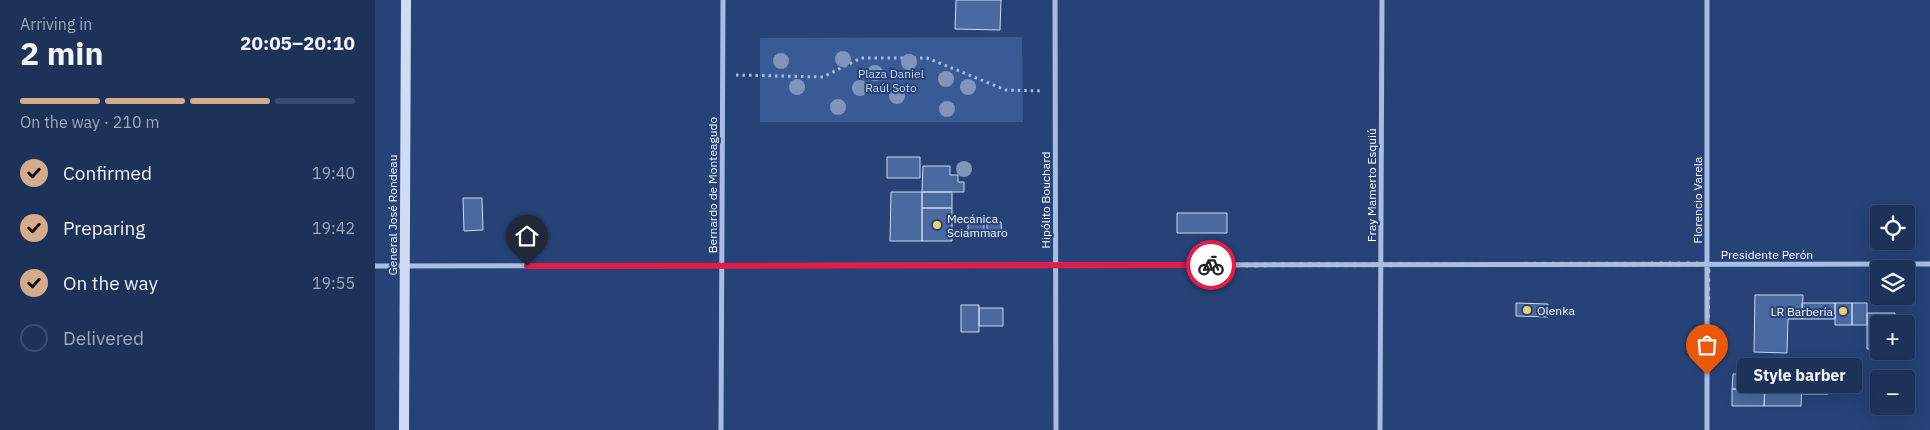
<!DOCTYPE html>
<html lang="en">
<head>
<meta charset="utf-8">
<style>
  body { margin:0; font-family:"IBM Plex Sans",sans-serif; background:#253a5f; color:#f1f3f6; height:100vh; display:flex; flex-direction:column; font-size:19px; white-space:nowrap }
  * { box-sizing:border-box; margin:0 }
  p { font-size:16px; color:#a0aaba }
  .icon { flex:none; width:28px; height:28px; fill:none; stroke:currentColor; stroke-width:2; stroke-linecap:round; stroke-linejoin:round }
  .map { position:relative; flex:1; overflow:hidden }
  .side { display:flex; flex-direction:column; background:#1c3259; width:375px }
  .side>* { flex:none }
  .fabs { position:absolute; left:1495px; top:205px; display:grid; gap:10px }
  .fabs a { display:grid; place-items:center; width:45px; height:45px; border-radius:5px; background:#1c3259; box-shadow:0 5px 20px #0002,0 0 0 1px #3a4d6f; font-size:25px }
  .pin { position:absolute; display:grid; place-items:center; width:42px; height:42px; color:#fff; margin:-51px -21px; border-radius:50% 50% 50% 0; rotate:-45deg; box-shadow:0 0 5px #0007 }
  .pin .icon { rotate:45deg }
  .courier { position:absolute; display:grid; place-items:center; width:50px; height:50px; margin:-25px; border:4px solid #e11d48; border-radius:50%; background:#fff; color:#222; box-shadow:0 1px 6px #0007 }
  .bubble { position:absolute; height:35px; border-radius:5px; background:#1c3259; box-shadow:0 5px 20px #0002,0 0 0 1px #3a4d6f; font-size:16px; font-weight:700; line-height:35px; text-align:center }
  .overview em { font-style:normal; font-weight:700 }
  .overview div { display:flex; flex-direction:column-reverse }
  .overview { display:flex; align-items:center; justify-content:space-between; height:85px; padding:0 20px }
  h1 { font-size:32px; font-weight:700; line-height:38px }
  .bar { display:grid; grid-template-columns:repeat(4,1fr); gap:8px 5px; align-content:center; height:60px; padding:0 20px }
  .bar i { height:6px; border-radius:4px; background:#3a4d6f }
  .bar .active { background:#d6ab8b }
  .bar p { grid-column:span 4 }
  ol { padding:0 20px; list-style:none }
  li { display:flex; align-items:center; gap:15px; height:55px }
  li p { margin-inline-start:auto }
  li .icon { padding:5px; border-radius:50%; background:#d6ab8b; color:#111; stroke-width:4 }
  li:last-child { color:#a0aaba }
  li i { width:28px; height:28px; border:2px solid #3a4d6f; border-radius:50% }
  main { display:flex; flex:1; min-height:0 }
  .map>svg:first-child { display:block }
  .green { fill:#3a5a95 }
  .building { fill:#4a699f; stroke:#cad9f2 }
  .lines { fill:none; stroke-linecap:round; stroke-linejoin:round }
  .path { stroke:#a8bde3; stroke-width:3; stroke-dasharray:2.5 4; stroke-linecap:butt }
  .street { stroke:#a8bde3; stroke-width:5 }
  .secondary { stroke:#d0dcf3; stroke-width:10 }
  .tree { fill:#8095bb }
  .done { stroke:#b3bdcf; stroke-width:5; stroke-dasharray:0 9 }
  .route { stroke:#e11d48; stroke-width:6 }
  .poi-dot { fill:#ebd26d; stroke:#264277; stroke-width:2 }
  .labels { text-anchor:middle; dominant-baseline:central; stroke-width:4; stroke-linejoin:round; paint-order:stroke }
  .park-label { font-size:12px; fill:#cad9f2; stroke:#264277 }
  .street-label { font-size:12px; fill:#fff; stroke:#264277 }
  .poi-label { font-size:12px; fill:#fff; stroke:#264277; text-anchor:start }
</style>
</head>
<body>
<main>
<section class="side">
<div class="overview"><div><h1>2 min</h1><p>Arriving in</p></div><em>20:05–20:10</em></div>
<div class="bar"><i class="active"></i><i class="active"></i><i class="active"></i><i></i><p>On the way · 210 m</p></div>
<ol>
<li><svg class="icon" aria-label="check" viewBox="0 0 24 24"><path d="M5 12l5 5 9-10"/></svg>Confirmed<p>19:40</p></li>
<li><svg class="icon" aria-label="check" viewBox="0 0 24 24"><path d="M5 12l5 5 9-10"/></svg>Preparing<p>19:42</p></li>
<li><svg class="icon" aria-label="check" viewBox="0 0 24 24"><path d="M5 12l5 5 9-10"/></svg>On the way<p>19:55</p></li>
<li><i></i>Delivered</li>
</ol>
</section>
<div class="map">
<svg width="1555" height="430" viewBox="0 0 1555 430">
  <rect width="100%" height="100%" fill="#264277"/>
  <path class="green" d="M647,37L648,122H385V38Z"/>
  <path class="building" d="M581,0H626L625,30L580,29Z
    M512,157H545V178H512Z
    M548,166H575V175H583V182H589V192H547Z
    M516,192H547V241H515Z
    M547,192H577V208H547Z
    M88,198H107L108,230L89,231Z
    M547,208H577V241H547Z
    M802,213H852V233H802Z
    M593,218H609V235H593Z
    M612,222H626L627,236L612,237Z
    M1380,295H1428L1427,319H1413L1412,353L1379,352Z
    M1141,303L1173,304V317L1141,316Z
    M1427,303H1460V319H1427Z
    M1460,303H1477V325H1460Z
    M1477,303H1492V325H1477Z
    M586,305H604V332H586Z
    M604,308H628V326H604Z
    M1492,313H1520V324H1504V349H1492Z
    M1429,360L1454,361L1453,394H1428Z
    M1358,374H1377V389H1357Z
    M1390,385H1427L1426,406H1389Z
    M1357,389H1390L1389,406H1357Z"/>
  <g class="lines">
    <path class="path" d="M361,75L448,77L486,58H552L631,90L667,91"/>
    <path class="street" d="M680,0L681,430
      M1332,0V430
      M0,266L1555,264
      M346,430L348,0
      M1005,430L1007,0"/>
    <path class="secondary" d="M29,430L31,0"/>
  </g>
  <g class="tree">
    <circle cx="468" cy="59" r="8"/>
    <circle cx="406" cy="61" r="8"/>
    <circle cx="534" cy="62" r="8"/>
    <circle cx="500" cy="73" r="8"/>
    <circle cx="571" cy="79" r="8"/>
    <circle cx="422" cy="87" r="8"/>
    <circle cx="593" cy="87" r="8"/>
    <circle cx="485" cy="88" r="8"/>
    <circle cx="522" cy="96" r="8"/>
    <circle cx="463" cy="107" r="8"/>
    <circle cx="572" cy="109" r="8"/>
    <circle cx="589" cy="169" r="8"/>
  </g>
  <g class="lines">
    <path class="done" d="M836,265L1333,264L1332,375"/>
    <path class="route" d="M152,266L836,265"/>
  </g>
  <g class="poi-dot">
    <circle cx="562" cy="225" r="5"/>
    <circle cx="1152" cy="310" r="5"/>
    <circle cx="1468" cy="311" r="5"/>
  </g>
  <g class="labels">
    <g class="park-label">
      <text x="516" y="73">Plaza Daniel<tspan x="516" dy="14">Raúl Soto</tspan></text>
    </g>
    <g class="street-label">
      <text transform="translate(337 185) rotate(-90)">Bernardo de Monteagudo</text>
      <text transform="translate(996 185) rotate(-90)">Fray Mamerto Esquiú</text>
      <text transform="translate(670 200) rotate(-90)">Hipólito Bouchard</text>
      <text transform="translate(1322 200) rotate(-90)">Florencio Varela</text>
      <text transform="translate(17 215) rotate(-90)">General José Rondeau</text>
      <text x="1392" y="254">Presidente Perón</text>
    </g>
    <g class="poi-label">
      <text x="572" y="218">Mecánica<tspan x="572" dy="14">Sciammaro</tspan></text>
      <text x="1162" y="310">Olenka</text>
      <text x="1458" y="311" text-anchor="end">LR Barbería</text>
    </g>
  </g>
</svg>
<div class="fabs">
<a><svg class="icon" aria-label="locate" viewBox="0 0 24 24"><circle cx="12" cy="12" r="6"/><path d="M12 2v4M12 18v4M2 12h4M18 12h4"/></svg></a>
<a><svg class="icon" aria-label="layers" viewBox="0 0 24 24"><path d="M12 4l9 5-9 5-9-5zM3 14l9 5 9-5"/></svg></a>
<a>+</a>
<a>−</a>
</div>
<div class="pin" style="left:1332px;top:375px;background:#ea580c"><svg class="icon" aria-label="bag" viewBox="0 0 24 24"><path d="M5 8h14l-1 12H6zM9 8a3 3 0 0 1 6 0"/></svg></div>
<div class="pin" style="left:152px;top:266px;background:#1f2937"><svg class="icon" aria-label="home" viewBox="0 0 24 24"><path d="M3 11l9-7 9 7M6 9v11h12V9"/></svg></div>
<div class="courier" style="left:836px;top:265px"><svg class="icon" aria-label="bike" viewBox="0 0 24 24"><circle cx="6" cy="16" r="4"/><circle cx="18" cy="16" r="4"/><path d="M6 16l4-8h5l3 8M10 8l3 8H6M13 5h3"/></svg></div>
<div class="bubble" style="left:1362px;top:358px;width:125px">Style barber</div>
</div>
</main>
</body>
</html>
